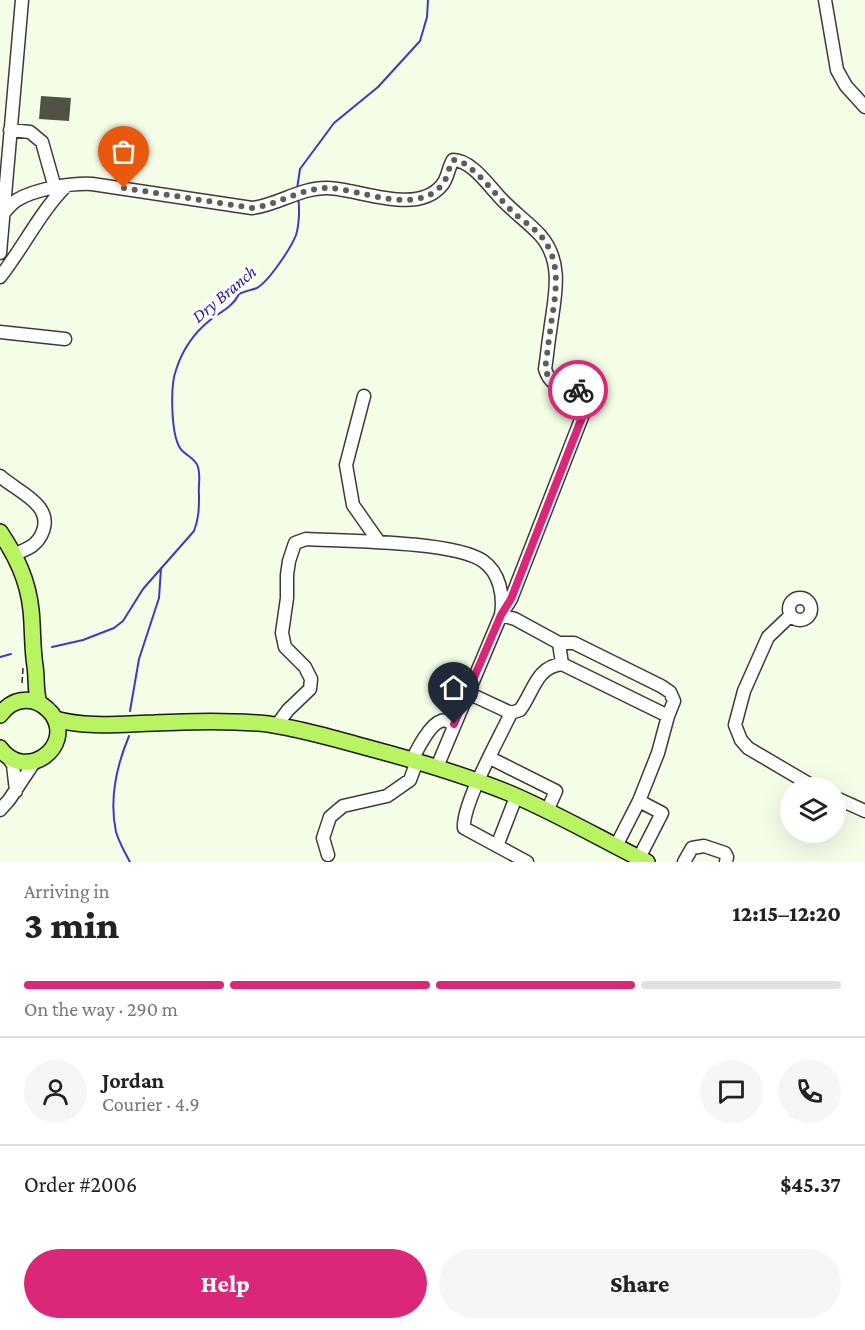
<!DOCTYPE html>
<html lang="en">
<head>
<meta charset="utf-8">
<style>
  body { margin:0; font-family:"Crimson Pro",serif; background:#f6f6f6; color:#222; height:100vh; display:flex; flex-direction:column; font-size:22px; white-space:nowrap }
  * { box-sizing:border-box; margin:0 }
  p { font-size:20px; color:#767676 }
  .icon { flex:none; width:33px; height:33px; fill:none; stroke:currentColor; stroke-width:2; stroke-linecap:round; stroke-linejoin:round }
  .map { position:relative; height:862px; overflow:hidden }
  .panel { display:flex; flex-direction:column; background:#fff; flex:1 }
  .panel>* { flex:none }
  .buttons { position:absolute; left:780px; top:777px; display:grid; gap:12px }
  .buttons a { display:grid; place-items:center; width:66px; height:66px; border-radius:50%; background:#fff; box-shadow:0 6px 24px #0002; font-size:30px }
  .pin { position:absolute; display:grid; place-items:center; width:51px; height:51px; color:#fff; margin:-62px -26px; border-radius:50% 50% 50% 0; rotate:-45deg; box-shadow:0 0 6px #0007 }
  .pin .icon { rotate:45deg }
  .courier { position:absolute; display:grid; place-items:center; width:60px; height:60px; margin:-30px; border:4px solid #db2777; border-radius:50%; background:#fff; color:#222; box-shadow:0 2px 8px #0007 }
  .summary em { font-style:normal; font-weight:800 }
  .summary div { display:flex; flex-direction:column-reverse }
  .summary { display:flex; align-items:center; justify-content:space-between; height:102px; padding:0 24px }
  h1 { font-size:39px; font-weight:800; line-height:45px }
  .bar { display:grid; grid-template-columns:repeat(4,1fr); gap:9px 6px; align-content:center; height:72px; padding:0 24px }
  .bar i { height:8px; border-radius:4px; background:#e0e0e0 }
  .bar .selected { background:#db2777 }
  .bar p { grid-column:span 4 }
  .line { display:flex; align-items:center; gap:15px; padding:0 24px; border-top:2px solid #e0e0e0 }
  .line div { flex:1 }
  .round { display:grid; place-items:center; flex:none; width:63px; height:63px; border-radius:32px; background:#f6f6f6 }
  .primary-button { display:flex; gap:12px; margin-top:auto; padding:12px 24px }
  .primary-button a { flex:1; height:69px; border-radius:36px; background:#db2777; color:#fff; font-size:24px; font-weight:800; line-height:69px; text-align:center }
  .primary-button a+a { background:#f6f6f6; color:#222 }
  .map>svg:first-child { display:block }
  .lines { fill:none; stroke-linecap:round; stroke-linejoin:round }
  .stream { stroke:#3f38c7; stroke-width:2 }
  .building { fill:#515146 }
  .minor-casing { stroke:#3c3c3c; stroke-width:15 }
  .major-casing { stroke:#1a1a1a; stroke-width:18 }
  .path { stroke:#2b2b2b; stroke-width:1.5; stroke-dasharray:6 3; stroke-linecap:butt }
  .minor { stroke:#fff; stroke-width:12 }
  .major { stroke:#b8f362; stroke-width:15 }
  .done { stroke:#5b5f57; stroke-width:6; stroke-dasharray:0 10.8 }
  .route { stroke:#db2777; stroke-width:8 }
  .labels { text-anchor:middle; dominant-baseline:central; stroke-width:6; stroke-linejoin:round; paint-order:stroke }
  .water-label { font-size:18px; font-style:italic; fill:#241994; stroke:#fff }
</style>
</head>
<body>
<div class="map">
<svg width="865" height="862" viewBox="0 0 865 862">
  <rect width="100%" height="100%" fill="#f4fee7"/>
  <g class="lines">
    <path class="stream" d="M297,189L300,169L334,123L378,87L420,41L427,17L428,0
      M52,647L83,640L114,628L123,621L143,589L194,531C199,518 199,508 199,495C198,485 201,476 198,467C196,458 184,455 180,448C171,434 170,386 176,370C182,351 193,334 209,321C220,312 233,307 239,294C245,291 252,290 257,288C269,281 291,248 296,235C299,226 300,207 298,198
      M0,657L11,654
      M130,711L139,659L159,598L161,568
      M129,736C116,767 109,799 116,832C119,842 125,853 130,862"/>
  </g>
  <path class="building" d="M41,96L71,98L69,121L39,119Z"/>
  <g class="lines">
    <g class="minor-casing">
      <path id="minor" d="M825,0L837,70L846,86L865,107
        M10,130L30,132L42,142L55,188
        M3,214C7,209 12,203 17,200C35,189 71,183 92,184L252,208C278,205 301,187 328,188C360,189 417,216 442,185C448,178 448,168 453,160C470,160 486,182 496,193C509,209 526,220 540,235C565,263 554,299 550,332C548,344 547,357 545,369C552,392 570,384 585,396L587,404L511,599L501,615L515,619L559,643L562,664
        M0,253L22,0
        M0,277C23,248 40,212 66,186
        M0,332L65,339
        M364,396L346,465L353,505L379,542
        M0,476C16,491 53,504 43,531C38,545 28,549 15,554
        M789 609a11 11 0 1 1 22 0a11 11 0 1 1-22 0Z
        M791,615L768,637L744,691L735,725L741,740L748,748L816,788
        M468,693L511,713L520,710C534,691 536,667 562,664L668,716L674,701L670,692L661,686L574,643H559
        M511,713C500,737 462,804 464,828L527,862
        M276,726L288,710L310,689L311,679L305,667L285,647L282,633L287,598V575L289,561L295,543L306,539C344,541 454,541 483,561C500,573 504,596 501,615L437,767
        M7,756L13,765L16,791
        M490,758L556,791L547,811
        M412,760C417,750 430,724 441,721C445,719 450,723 454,724
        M836,798L865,811
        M639,801L658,753L668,716
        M0,810L9,800L35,761
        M497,846L516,797
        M616,846L639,801L662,813L639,858
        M328,855L323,838L330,817L343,806L387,796L410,780L417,761
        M684,862L692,848L704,846L725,853L727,857L726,862"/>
    </g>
    <g class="major-casing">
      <path id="major" d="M0,532C16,556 28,580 31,610C33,628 32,647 35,666C37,679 35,690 39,703
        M0,715C8,704 19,698 33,701C41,703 47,708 52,714C75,747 25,783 0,748
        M55,719C87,728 121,724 154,723C192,721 230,720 268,724C301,729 333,738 365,747C414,760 462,774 509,793C556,813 601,839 647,862"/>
    </g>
    <path class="path" d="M23,668L22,683L23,684"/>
    <use href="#minor" class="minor"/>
    <use href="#major" class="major"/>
  </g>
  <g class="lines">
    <path class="done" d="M124,188L252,208C278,205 301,188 328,188C360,189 417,216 442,185C448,178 448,168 453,160H459C480,173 492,191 509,208C518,218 531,225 540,235C565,264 554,299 550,332C548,345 547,357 545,369C551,386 562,387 578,390"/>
    <path class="route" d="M454,724L501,615L511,599L583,415L587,404L585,396L578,390"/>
  </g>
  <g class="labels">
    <g class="water-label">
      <text transform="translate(224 294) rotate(-40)">Dry Branch</text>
    </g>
  </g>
</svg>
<div class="buttons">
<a><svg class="icon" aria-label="layers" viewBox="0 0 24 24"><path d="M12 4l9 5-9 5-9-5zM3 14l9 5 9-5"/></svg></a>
</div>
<div class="pin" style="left:124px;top:188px;background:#ea580c"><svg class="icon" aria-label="bag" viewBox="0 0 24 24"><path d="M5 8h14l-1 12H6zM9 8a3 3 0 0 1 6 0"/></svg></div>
<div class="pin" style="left:454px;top:724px;background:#1f2937"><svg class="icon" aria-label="home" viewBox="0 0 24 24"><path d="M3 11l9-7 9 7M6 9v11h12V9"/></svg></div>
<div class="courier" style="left:578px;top:390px"><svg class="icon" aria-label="bike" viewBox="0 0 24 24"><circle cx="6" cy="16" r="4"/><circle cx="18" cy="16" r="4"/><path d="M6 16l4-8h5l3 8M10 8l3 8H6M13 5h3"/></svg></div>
</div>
<section class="panel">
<div class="summary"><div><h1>3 min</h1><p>Arriving in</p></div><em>12:15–12:20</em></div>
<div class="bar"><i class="selected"></i><i class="selected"></i><i class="selected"></i><i></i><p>On the way · 290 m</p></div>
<div class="line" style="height:108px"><a class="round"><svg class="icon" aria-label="person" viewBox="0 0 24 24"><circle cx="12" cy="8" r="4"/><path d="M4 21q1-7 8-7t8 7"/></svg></a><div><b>Jordan</b><p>Courier · 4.9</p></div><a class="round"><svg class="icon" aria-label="chat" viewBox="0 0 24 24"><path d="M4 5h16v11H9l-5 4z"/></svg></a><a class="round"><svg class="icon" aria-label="phone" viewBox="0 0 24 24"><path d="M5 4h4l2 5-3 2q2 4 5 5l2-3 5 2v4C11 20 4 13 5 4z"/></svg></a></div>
<div class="line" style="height:78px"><div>Order #2006</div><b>$45.37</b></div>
<div class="primary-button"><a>Help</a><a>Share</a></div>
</section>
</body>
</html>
